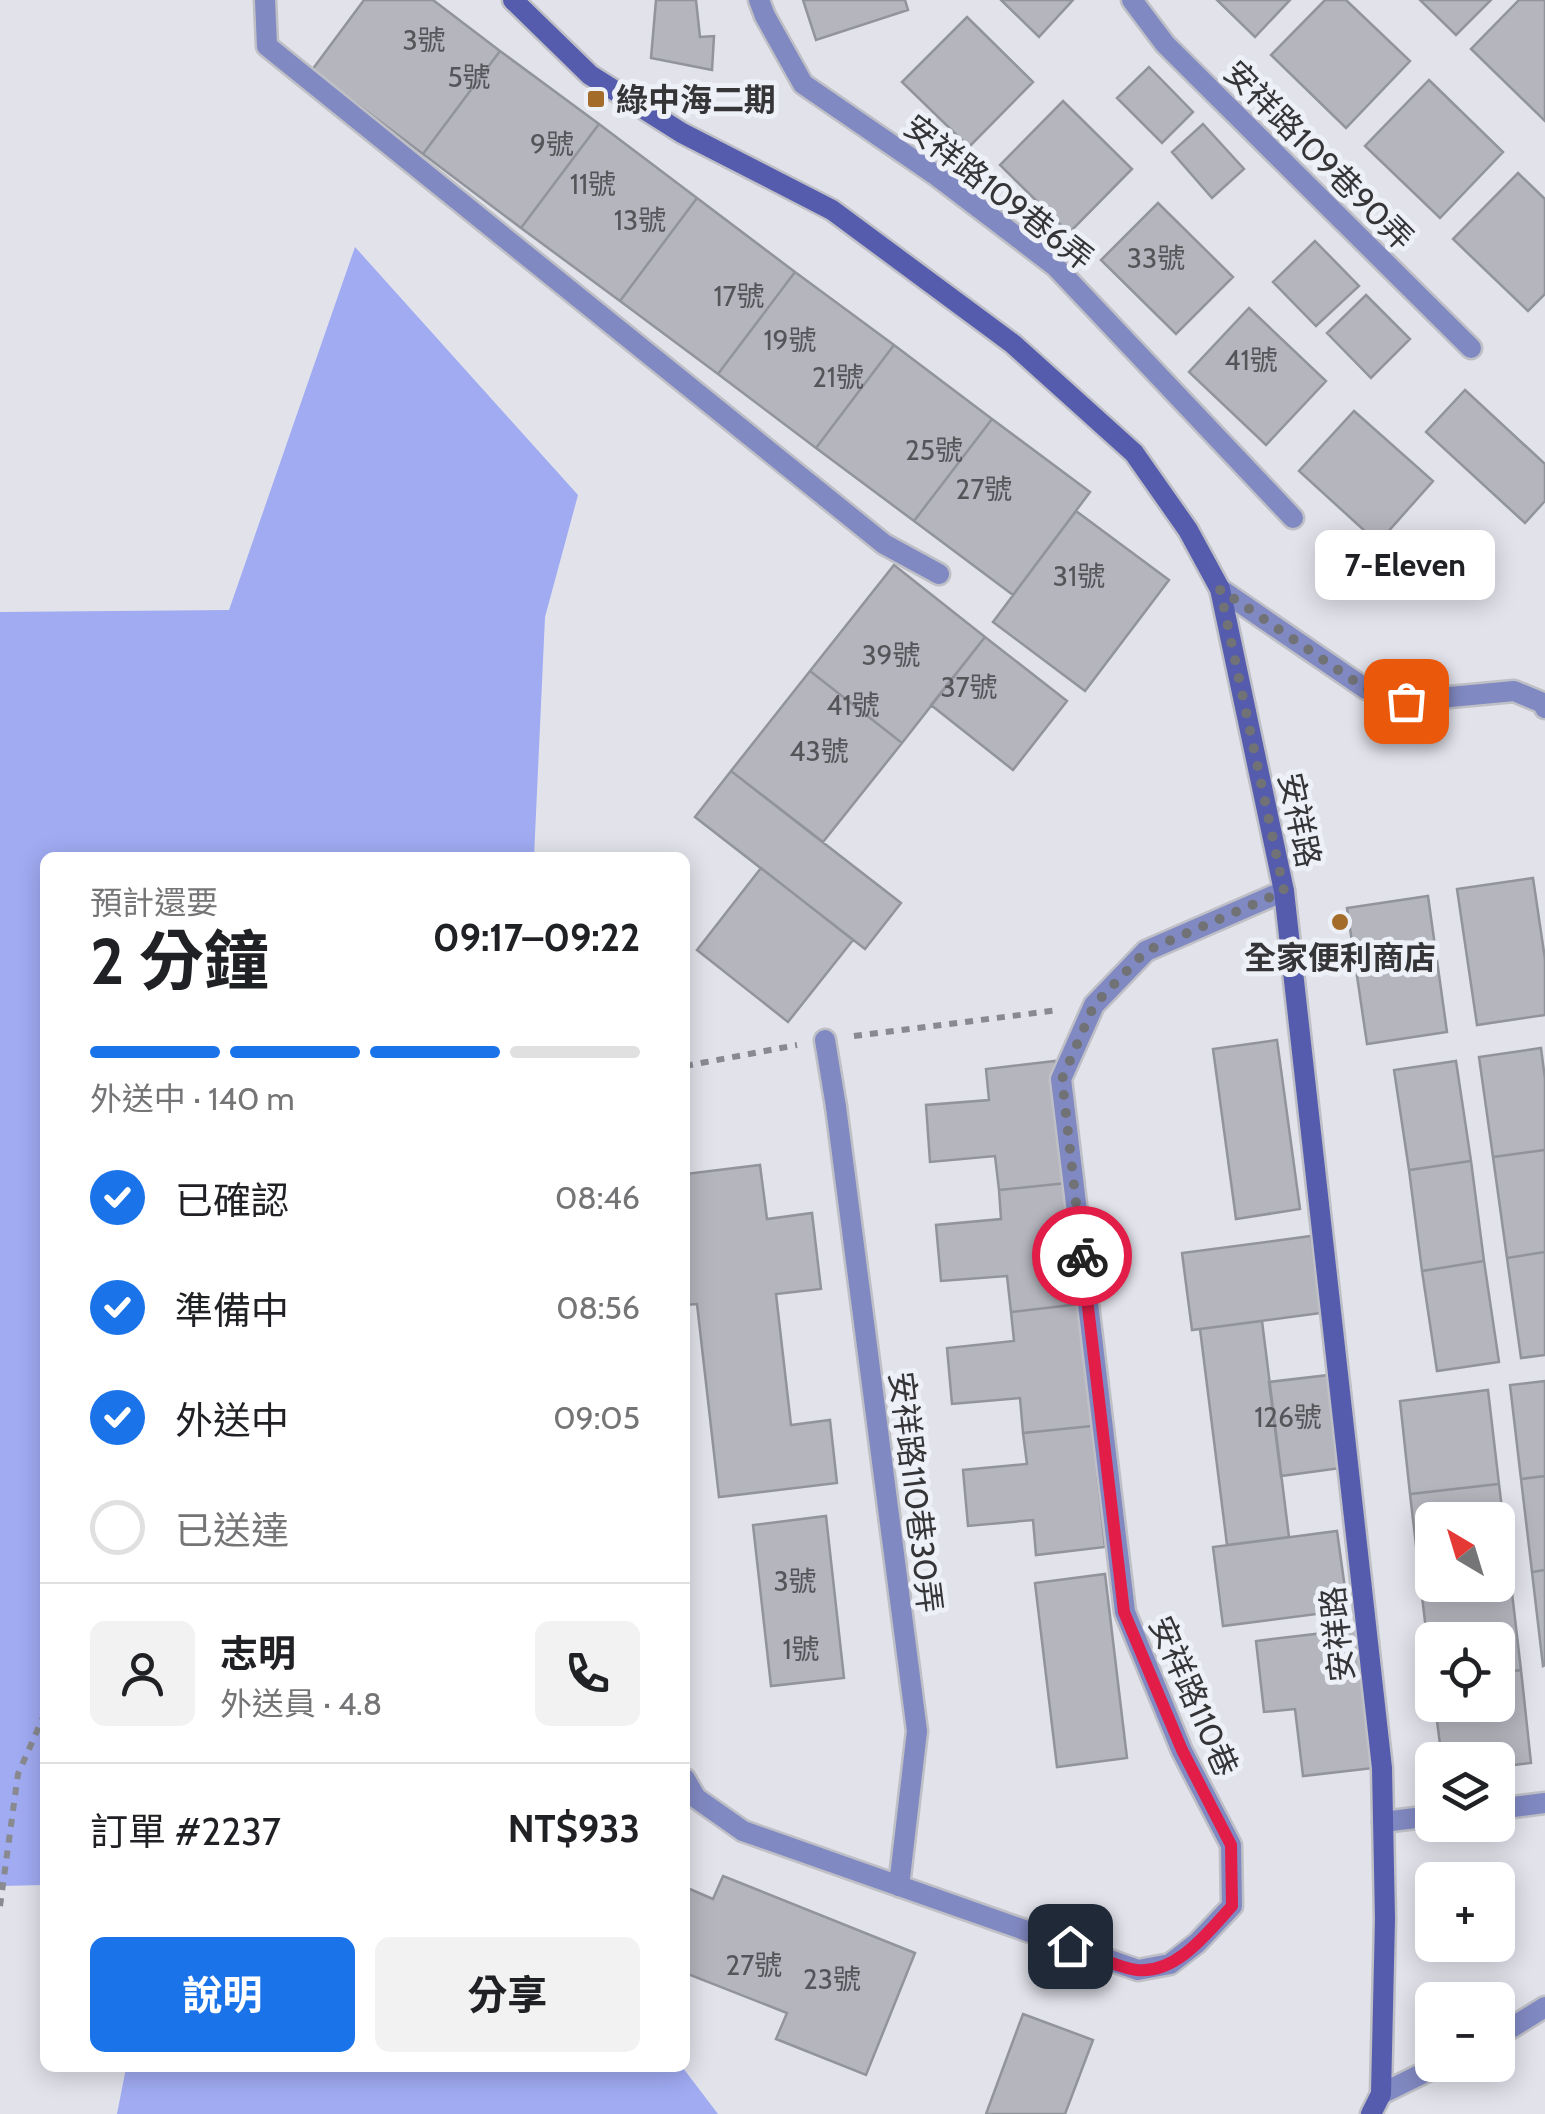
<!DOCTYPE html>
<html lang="zh-TW">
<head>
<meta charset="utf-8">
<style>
  body { margin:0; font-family:Cabin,"Noto Sans TC",sans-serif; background:#f2f2f2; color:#202124; height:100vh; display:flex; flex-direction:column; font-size:38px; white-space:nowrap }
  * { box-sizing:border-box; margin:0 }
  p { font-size:32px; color:#757577 }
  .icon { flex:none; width:55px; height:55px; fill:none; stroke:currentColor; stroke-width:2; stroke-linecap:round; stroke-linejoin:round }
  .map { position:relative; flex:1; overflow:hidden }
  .details { position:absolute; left:40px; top:852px; width:650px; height:1220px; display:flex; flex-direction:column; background:#fff; border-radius:15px; box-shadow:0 5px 25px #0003 }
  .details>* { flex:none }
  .needle { width:65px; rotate:322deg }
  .controls { position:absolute; left:1415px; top:1502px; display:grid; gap:20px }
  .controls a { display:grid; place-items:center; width:100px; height:100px; border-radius:15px; background:#fff; box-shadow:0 5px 25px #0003; font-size:50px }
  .pin { position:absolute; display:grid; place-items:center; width:85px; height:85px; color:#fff; margin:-42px; border-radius:20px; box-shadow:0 5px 15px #0006 }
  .courier { position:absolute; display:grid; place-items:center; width:100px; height:100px; margin:-50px; border:8px solid #e11d48; border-radius:50%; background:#fff; color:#222; box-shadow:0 2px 12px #0007 }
  .bubble { position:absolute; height:70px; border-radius:15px; background:#fff; box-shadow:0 5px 25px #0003; font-size:32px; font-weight:700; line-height:70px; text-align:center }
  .overview em { font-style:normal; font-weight:700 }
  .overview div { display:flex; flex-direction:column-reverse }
  .overview { display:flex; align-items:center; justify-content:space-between; height:170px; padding:0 50px }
  h1 { font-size:65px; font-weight:700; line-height:75px }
  .bar { display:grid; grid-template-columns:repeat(4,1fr); gap:15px 10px; align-content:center; height:120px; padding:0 50px }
  .bar i { height:12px; border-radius:8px; background:#e0e0e0 }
  .bar .active { background:#1a73e8 }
  .bar p { grid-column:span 4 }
  .line { display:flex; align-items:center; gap:25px; padding:0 50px; border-top:2px solid #e0e0e0 }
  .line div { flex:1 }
  .round { display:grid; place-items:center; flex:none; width:105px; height:105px; border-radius:15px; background:#f2f2f2 }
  ol { padding:0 50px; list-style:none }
  li { display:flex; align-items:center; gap:30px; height:110px }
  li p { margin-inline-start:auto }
  li .icon { padding:10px; border-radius:50%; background:#1a73e8; color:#fff; stroke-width:4 }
  li:last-child { color:#757577 }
  li i { width:55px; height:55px; border:5px solid #e0e0e0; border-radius:50% }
  .action { display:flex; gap:20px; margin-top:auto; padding:20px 50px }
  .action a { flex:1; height:115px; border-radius:15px; background:#1a73e8; color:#fff; font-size:40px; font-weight:700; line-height:115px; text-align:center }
  .action a+a { background:#f2f2f2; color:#202124 }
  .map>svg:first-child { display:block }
  .forest { fill:#a0abf2 }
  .building { fill:#b4b5bd; stroke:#92949b; stroke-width:2.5 }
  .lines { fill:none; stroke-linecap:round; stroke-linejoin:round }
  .lane-casing { stroke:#bfbfc6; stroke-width:25 }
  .street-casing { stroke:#bfbfc6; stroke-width:25 }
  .secondary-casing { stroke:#bfbfc6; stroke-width:25 }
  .path { stroke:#898a8f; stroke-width:6; stroke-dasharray:8 8; stroke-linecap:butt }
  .lane { stroke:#8189c2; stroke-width:20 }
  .street { stroke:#8189c2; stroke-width:20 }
  .secondary { stroke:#555cae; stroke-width:20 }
  .done { stroke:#717276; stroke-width:10; stroke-dasharray:0 18 }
  .route { stroke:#e11d48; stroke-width:12 }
  .poi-dot { fill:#a46c29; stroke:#eef0f7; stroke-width:4 }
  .labels { text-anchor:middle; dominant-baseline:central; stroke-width:10; stroke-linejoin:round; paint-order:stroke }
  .number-label { font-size:28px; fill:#555559 }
  .poi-label { font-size:32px; font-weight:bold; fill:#353538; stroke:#eef0f7; text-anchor:start }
  .street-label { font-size:32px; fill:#353538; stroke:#eef0f7 }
</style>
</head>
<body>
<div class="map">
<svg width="1545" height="2114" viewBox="0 0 1545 2114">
  <rect width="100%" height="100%" fill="#e1e2ea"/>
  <path class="forest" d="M355,247L578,495L545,617L534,857L45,858V1885L0,1886V612L229,610Z
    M126,2068H683L718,2114H117Z"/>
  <path class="building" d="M364,0H433L500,51L423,154L312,70Z
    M656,0H696L700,37L714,36L712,70L651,58Z
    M803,0H905L908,10L816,40Z
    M1001,0H1073L1039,37Z
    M1217,0H1290L1255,37Z
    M1325,0H1346L1410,61L1346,128L1271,55Z
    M1420,0H1491L1456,35Z
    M1519,0H1545V121L1471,49Z
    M967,17L1033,82L969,147L902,82Z
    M500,51L599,124L521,228L423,154Z
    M1149,67L1193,112L1162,143L1117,98Z
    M1429,80L1503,152L1440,218L1365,146Z
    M1063,101L1132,169L1069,233L1000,165Z
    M599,124L697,198L620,301L521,228Z
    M1203,124L1244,169L1212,198L1172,152Z
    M1518,173L1545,199V294L1528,311L1453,239Z
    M697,198L795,272L718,374L620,301Z
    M1158,203L1233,277L1176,334L1101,260Z
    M1315,241L1359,286L1316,326L1273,282Z
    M795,272L894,345L816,448L718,374Z
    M1366,295L1410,339L1371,378L1327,333Z
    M1249,308L1326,381L1266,445L1189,372Z
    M894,345L992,419L914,521L816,448Z
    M1465,390L1545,464V501L1525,523L1426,432Z
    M1354,411L1433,481L1378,543L1299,471Z
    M992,419L1090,492L1013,595L914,521Z
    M1076,511L1169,580L1085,691L993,622Z
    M894,565L985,637L902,743L810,671Z
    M985,637L1067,701L1013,770L931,705Z
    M810,671L902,743L823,842L731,771Z
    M731,771L901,903L865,949L695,817Z
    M761,868L853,940L788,1022L697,950Z
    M1533,878L1545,959V1015L1477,1025L1457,889Z
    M1428,896L1447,1032L1367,1044L1347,908Z
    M1277,1040L1300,1209L1236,1219L1213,1049Z
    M1541,1048L1545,1079V1150L1493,1157L1479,1057Z
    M1055,1061L1067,1183L999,1190L995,1156L930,1162L926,1105L989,1100L986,1069Z
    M1456,1061L1471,1161L1409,1170L1394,1070Z
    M1545,1150V1252L1507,1258L1493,1157Z
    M1471,1161L1484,1261L1422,1271L1409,1170Z
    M760,1165L767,1219L812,1213L821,1289L776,1294L791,1425L830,1420L837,1483L719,1497L697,1304L685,1305V1229H688L685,1174Z
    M1067,1183L1080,1304L1011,1312L1007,1276L941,1281L936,1225L1001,1219L999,1190Z
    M1311,1236L1321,1313L1192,1330L1182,1253Z
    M1545,1252V1355L1521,1358L1507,1258Z
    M1484,1261L1499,1362L1437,1371L1422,1271Z
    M1080,1304L1092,1426L1023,1433L1020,1398L952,1404L947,1348L1014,1341L1011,1312Z
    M1262,1321L1289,1537L1227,1545L1200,1329Z
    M1329,1375L1341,1468L1281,1476L1269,1382Z
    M1545,1381V1476L1521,1479L1510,1385Z
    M1488,1390L1499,1484L1410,1494L1400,1401Z
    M1092,1426L1105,1547L1036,1555L1033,1520L968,1526L963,1470L1027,1464L1023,1433Z
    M1545,1476V1570L1532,1572L1521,1479Z
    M1499,1484L1510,1576L1498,1578V1520H1432V1585H1441L1421,1588L1410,1494Z
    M826,1516L844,1678L771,1686L753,1525Z
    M1337,1531L1348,1610L1223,1626L1213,1547Z
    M1545,1570V1665L1543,1666L1532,1572Z
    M1105,1574L1127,1758L1057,1767L1035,1583Z
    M1510,1576L1521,1670L1498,1673V1640H1432V1680L1421,1588L1498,1585V1578Z
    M1358,1629L1374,1768L1303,1776L1295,1709L1264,1712L1256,1641Z
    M1521,1670L1531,1763L1498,1767V1760H1442L1435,1705H1498V1673Z
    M723,1876L915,1953L866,2075L776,2039L787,2013L685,1973V1887L713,1899Z
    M1023,2014L1093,2040L1065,2114H986Z"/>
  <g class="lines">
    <g class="lane-casing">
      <path id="lane" d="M265,0L267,46L884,544L939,574
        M759,0L765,16L803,84L937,176L1055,266L1293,518
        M1132,0L1165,44L1471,348
        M1220,589L1366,689L1407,701L1514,691L1543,703L1545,708
        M836,1107L917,1731L899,1886"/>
    </g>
    <g class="street-casing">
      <path id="street" d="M825,1040L836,1107
        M685,1779L696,1798L743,1831L1138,1970L1170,1964L1197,1943L1232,1906L1231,1845L1182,1751L1125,1612L1061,1079L1094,1005L1146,951L1284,891
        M1498,1809L1545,1803
        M1383,1822L1432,1816
        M1498,2036L1545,2007
        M1381,2094L1440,2065"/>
    </g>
    <g class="secondary-casing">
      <path id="secondary" d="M513,0L590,75L682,133L832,210L1013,344L1134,453L1188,530L1220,589L1284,891L1382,1768L1385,1919L1381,2094L1371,2114"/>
    </g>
    <path class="path" d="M854,1036L1059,1010
      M685,1066L797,1045
      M0,1906L18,1774L45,1713"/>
    <use href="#lane" class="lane"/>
    <use href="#street" class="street"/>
    <use href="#secondary" class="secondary"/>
  </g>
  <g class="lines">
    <path class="done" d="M1082,1256L1062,1079L1094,1005L1146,951L1284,891L1220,589L1366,689L1406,701"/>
    <path class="route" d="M1070,1946C1090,1953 1115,1967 1137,1970C1177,1974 1208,1932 1232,1906L1231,1845L1182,1750L1124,1612L1082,1256"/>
  </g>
  <g class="poi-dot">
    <rect x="586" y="89" width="20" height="20" rx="5"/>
    <circle cx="1340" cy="922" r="10"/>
  </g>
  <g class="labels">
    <g class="number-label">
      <text x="424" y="40">3號</text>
      <text x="469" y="77">5號</text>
      <text x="552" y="144">9號</text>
      <text x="593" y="184">11號</text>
      <text x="640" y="220">13號</text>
      <text x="1156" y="258">33號</text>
      <text x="739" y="296">17號</text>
      <text x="790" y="340">19號</text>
      <text x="1251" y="360">41號</text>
      <text x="838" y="377">21號</text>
      <text x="934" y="450">25號</text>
      <text x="984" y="489">27號</text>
      <text x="1079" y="576">31號</text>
      <text x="891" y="655">39號</text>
      <text x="969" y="687">37號</text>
      <text x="853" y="705">41號</text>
      <text x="819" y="751">43號</text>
      <text x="1288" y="1417">126號</text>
      <text x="795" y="1581">3號</text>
      <text x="801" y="1649">1號</text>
      <text x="754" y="1965">27號</text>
      <text x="832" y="1979">23號</text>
    </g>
    <g class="poi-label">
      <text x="616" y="99">綠中海二期</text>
      <text x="1340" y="957" text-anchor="middle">全家便利商店</text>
    </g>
    <g class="street-label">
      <text transform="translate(1319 155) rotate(45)">安祥路109巷90弄</text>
      <text transform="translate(999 192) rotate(38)">安祥路109巷6弄</text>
      <text transform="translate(1300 820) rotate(78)">安祥路</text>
      <text transform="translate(916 1492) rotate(83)">安祥路110巷30弄</text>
      <text transform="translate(1337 1634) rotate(-96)">安祥路</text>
      <text transform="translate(1194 1696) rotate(66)">安祥路110巷</text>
    </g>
  </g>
</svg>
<div class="controls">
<a><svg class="needle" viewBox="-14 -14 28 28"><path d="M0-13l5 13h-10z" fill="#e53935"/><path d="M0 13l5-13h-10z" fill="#757577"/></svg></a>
<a><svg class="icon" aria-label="locate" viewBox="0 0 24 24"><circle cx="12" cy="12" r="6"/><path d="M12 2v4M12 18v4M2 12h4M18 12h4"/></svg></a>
<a><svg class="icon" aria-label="layers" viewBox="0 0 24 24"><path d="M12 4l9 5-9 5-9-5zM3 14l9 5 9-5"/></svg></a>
<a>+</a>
<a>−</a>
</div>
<div class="pin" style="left:1406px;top:701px;background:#ea580c"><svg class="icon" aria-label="bag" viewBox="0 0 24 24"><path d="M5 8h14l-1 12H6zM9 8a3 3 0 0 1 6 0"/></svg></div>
<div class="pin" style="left:1070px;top:1946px;background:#1f2937"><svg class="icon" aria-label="home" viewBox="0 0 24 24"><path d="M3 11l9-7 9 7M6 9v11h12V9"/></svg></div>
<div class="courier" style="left:1082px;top:1256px"><svg class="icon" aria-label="bike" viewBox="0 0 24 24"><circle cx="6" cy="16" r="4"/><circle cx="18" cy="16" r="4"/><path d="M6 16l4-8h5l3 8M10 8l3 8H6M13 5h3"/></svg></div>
<div class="bubble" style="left:1315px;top:530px;width:180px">7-Eleven</div>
<section class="details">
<div class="overview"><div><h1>2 分鐘</h1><p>預計還要</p></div><em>09:17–09:22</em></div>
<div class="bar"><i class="active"></i><i class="active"></i><i class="active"></i><i></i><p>外送中 · 140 m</p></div>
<ol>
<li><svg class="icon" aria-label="check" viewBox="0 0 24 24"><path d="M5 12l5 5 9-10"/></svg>已確認<p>08:46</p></li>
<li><svg class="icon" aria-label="check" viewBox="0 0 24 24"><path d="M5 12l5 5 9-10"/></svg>準備中<p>08:56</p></li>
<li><svg class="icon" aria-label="check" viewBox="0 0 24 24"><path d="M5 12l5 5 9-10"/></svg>外送中<p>09:05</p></li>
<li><i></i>已送達</li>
</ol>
<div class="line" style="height:180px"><a class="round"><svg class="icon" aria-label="person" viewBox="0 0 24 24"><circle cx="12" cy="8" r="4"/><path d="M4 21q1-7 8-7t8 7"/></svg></a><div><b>志明</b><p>外送員 · 4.8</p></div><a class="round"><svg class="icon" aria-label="phone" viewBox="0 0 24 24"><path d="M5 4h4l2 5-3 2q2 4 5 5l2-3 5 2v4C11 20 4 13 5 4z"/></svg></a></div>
<div class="line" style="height:130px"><div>訂單 #2237</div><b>NT$933</b></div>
<div class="action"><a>說明</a><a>分享</a></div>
</section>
</div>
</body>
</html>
